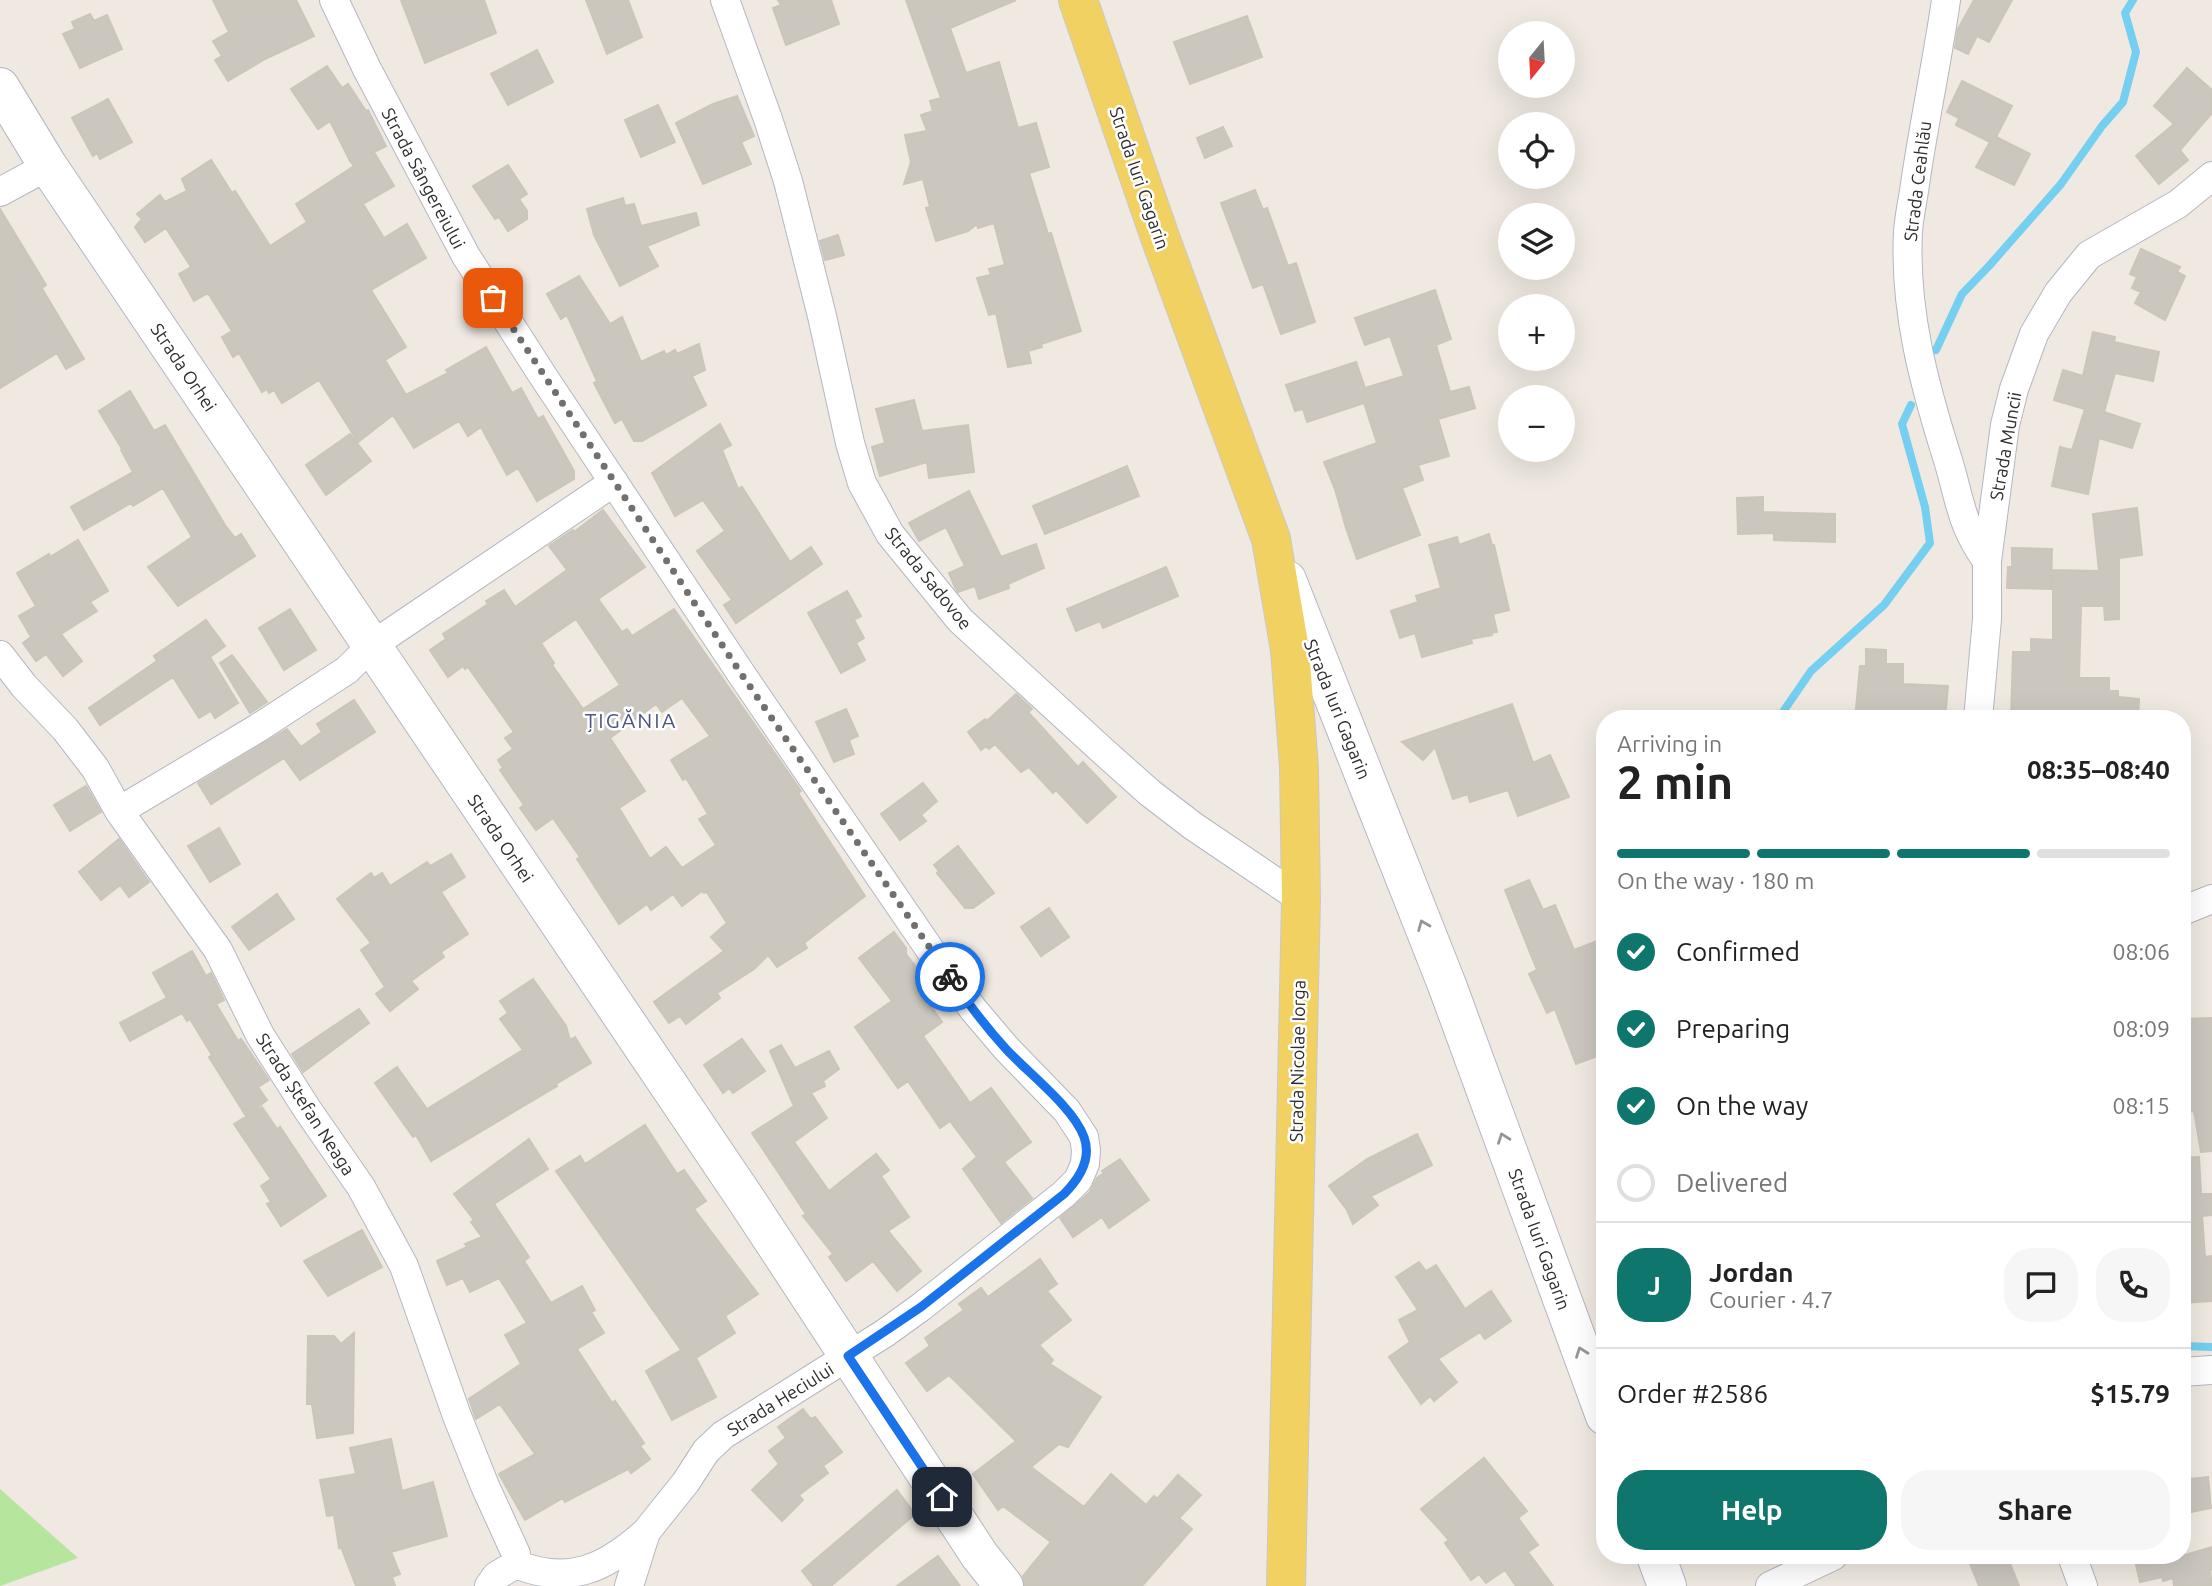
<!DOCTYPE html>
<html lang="en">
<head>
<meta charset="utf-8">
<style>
  body { margin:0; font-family:Ubuntu,sans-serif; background:#f6f6f6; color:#222; height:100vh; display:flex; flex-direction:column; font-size:26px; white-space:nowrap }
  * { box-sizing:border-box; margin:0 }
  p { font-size:23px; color:#767676 }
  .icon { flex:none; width:38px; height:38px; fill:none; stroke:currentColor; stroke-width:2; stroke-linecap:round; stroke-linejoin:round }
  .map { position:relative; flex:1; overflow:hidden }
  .drawer { position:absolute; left:1596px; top:710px; width:595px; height:854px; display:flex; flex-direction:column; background:#fff; border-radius:28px; box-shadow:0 7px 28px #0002 }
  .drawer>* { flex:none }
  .needle { width:46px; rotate:198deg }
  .fabs { position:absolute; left:1498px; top:21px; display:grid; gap:14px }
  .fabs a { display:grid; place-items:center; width:77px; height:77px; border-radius:50%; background:#fff; box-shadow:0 7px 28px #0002; font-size:35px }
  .pin { position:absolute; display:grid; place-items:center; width:60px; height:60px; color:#fff; margin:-30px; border-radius:14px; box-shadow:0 4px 10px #0006 }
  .courier { position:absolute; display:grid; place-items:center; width:70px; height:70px; margin:-35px; border:5px solid #1a73e8; border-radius:50%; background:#fff; color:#222; box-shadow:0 2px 9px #0007 }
  .headline em { font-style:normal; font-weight:700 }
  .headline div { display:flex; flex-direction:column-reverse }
  .headline { display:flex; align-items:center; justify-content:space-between; height:119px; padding:0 21px }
  h1 { font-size:46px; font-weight:700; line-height:52px }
  .bar { display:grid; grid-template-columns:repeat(4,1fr); gap:10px 7px; align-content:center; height:84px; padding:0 21px }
  .bar i { height:9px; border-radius:5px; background:#e0e0e0 }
  .bar .current { background:#0f766e }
  .bar p { grid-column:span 4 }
  .line { display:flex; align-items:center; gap:18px; padding:0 21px; border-top:2px solid #e0e0e0 }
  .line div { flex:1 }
  .round { display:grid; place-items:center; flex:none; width:74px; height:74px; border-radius:28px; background:#f6f6f6 }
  ol { padding:0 21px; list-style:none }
  li { display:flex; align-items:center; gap:21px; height:77px }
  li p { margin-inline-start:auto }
  li .icon { padding:7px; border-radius:50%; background:#0f766e; color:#fff; stroke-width:4 }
  li:last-child { color:#767676 }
  li i { width:38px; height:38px; border:4px solid #e0e0e0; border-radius:50% }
  .cta { display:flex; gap:14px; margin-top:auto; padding:14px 21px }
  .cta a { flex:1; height:80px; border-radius:28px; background:#0f766e; color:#fff; font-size:28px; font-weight:700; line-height:80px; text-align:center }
  .cta a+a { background:#f6f6f6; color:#222 }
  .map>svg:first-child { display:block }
  .green { fill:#b6e59e }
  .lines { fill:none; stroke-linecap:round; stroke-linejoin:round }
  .stream { stroke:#75cff0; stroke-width:8 }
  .building { fill:#cbc7bf; stroke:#cbc5ba; stroke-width:2; fill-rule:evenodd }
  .street-casing { stroke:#b4b7c1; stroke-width:30 }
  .secondary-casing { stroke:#b4b7c1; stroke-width:40 }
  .primary-casing { stroke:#c9c9c9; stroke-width:40 }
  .street { stroke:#fff; stroke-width:28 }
  .secondary { stroke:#fff; stroke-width:38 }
  .primary { stroke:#f2d163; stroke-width:38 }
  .oneway { stroke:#969696 }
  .done { stroke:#726f6d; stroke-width:7; stroke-dasharray:0 12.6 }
  .route { stroke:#1a73e8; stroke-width:9 }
  .labels { text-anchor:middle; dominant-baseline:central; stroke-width:5; stroke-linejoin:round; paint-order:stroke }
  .street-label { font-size:18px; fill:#2e2e2e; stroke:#fff }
  .quarter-label { font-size:21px; letter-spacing:2px; fill:#4d5680; stroke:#fff }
</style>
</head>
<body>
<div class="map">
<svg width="2212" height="1586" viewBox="0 0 2212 1586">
  <rect width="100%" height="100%" fill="#efe9e1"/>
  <path class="green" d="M0,1489L78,1558L0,1586Z"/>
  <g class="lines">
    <path class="stream" d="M1936,350L1962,294L1989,266L2061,184L2102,126L2123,102L2136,52L2125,13L2133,0
      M1778,719L1811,671L1884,605L1930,543L1925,507L1902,424L1911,405
      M2182,1346L2212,1347"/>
  </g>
  <path class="building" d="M213,0H296L314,36L265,59L228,81L215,60L222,56L213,41L229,32Z
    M401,0H484L496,33L425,63Z
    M586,0H628L642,37L607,54Z
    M778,0H831L839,24L786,45L773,8L781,5Z
    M906,0H1016L950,28L966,73L999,62L1018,128L1036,123L1049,167L1029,173L1048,234L1051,233L1081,331L1041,344L1042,347L1028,351L1031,363L1008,367L996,313L989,315L977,278L991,275L989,269L1005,265L994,223L978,228L977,224L968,231L936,241L926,208L930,207L923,179L904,184L911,162L905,135L927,131L921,115L933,111L930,101L941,98Z
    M1974,0H2012L1989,42L1977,36L1968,54L1955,48L1958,29Z
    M90,14L94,21L107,15L122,49L80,68L63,34L75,29L72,22Z
    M1247,16L1262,57L1190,84L1174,42Z
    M537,50L553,82L508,105L491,74Z
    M327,66L342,88L348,84L366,111L368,110L386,146L374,152L394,186L363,204L384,238L407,224L426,258L371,290L406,347L385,360L406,395L448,373L446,370L486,347L512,393L521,388L538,419L543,416L574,471V479L537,501L518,468L507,475L481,427L468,436L459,421L414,448L393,415L358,442L319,380L282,403L274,390L269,393L267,389L262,392L239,353L233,357L222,337L232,331L208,293L194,301L179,274L191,267L166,228L145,242L135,227L142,219L137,214L160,195L165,202L187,191L182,179L211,160L232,193L235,191L270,246L307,222L296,204L354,166L350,161L330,121L318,129L291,89Z
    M2187,68L2212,90V113L2180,150L2188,160L2159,184L2136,156L2174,124L2154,106Z
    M1962,81L2012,106L1996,137L2030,154L2014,185L1976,167L1990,142L1956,125L1959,118L1947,112Z
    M737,96L754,136L741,142L751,164L703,184L676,123L713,104Z
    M108,99L132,142L100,159L97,153L93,156L72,118Z
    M658,105L675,142L641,157L625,120Z
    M1223,127L1232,146L1205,158L1197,138Z
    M508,165L527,194L519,199L527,211V219L508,231L499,217L495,219L473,186Z
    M1255,190L1263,210L1267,208L1288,266L1296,263L1315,322L1281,334L1263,284L1253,288L1221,203Z
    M623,198L625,206L634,204L641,226L696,213L699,225L647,246L658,266L620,286L594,235L587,209Z
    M0,209L46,285L42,288L44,292L84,359L66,369L57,353L0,388Z
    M838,235L844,255L825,260L820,241Z
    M2141,249L2180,267L2177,272L2185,276L2165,320L2135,303L2141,292L2132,288L2137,277L2130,274Z
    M579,276L610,324L622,317L641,362L664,351L666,355L675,350L677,354L699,344L705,370L692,376L706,405L642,441H634L622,419L615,423L594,383L597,381L567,315L561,319L547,294Z
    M1435,290L1451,339L1436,345L1450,392L1469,387L1475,408L1438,419L1449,456L1418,465L1423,480L1402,488L1420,535L1357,559L1346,528L1335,489L1324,462L1377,443L1364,403L1307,422L1303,409L1295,411L1286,385L1356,362L1365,388L1404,376L1390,336L1365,345L1355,318Z
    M2093,332L2115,337L2114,342L2159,352L2153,381L2115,373L2104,412L2140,424L2132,448L2099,438L2088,494L2052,486L2060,447L2072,450L2085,409L2054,400L2063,370L2083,376Z
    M130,391L154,431L165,425L225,525L235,538L241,534L255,556L178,606L148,567L192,537L163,488L133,506L131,503L84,530L71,507L133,472L121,450L122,449L99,411Z
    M914,400L922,431L968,425L974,472L929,478L927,462L880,476L872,447L885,443L876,409Z
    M720,424L731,445L722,450L738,489L742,487L790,562L811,547L822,564L736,623L724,605L732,600L697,551L725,531L703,500L675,516L652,473Z
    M350,434L371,461L326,495L306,465Z
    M1127,466L1139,496L1045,534L1033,506Z
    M969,491L1001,557L1036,544L1044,568L1008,584L1009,588L979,599L975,586L958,592L955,587L949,573L965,566L946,527L919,541L909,523Z
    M1763,497V512L1835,514V542L1774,540V533L1738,534L1737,498Z
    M2137,508L2142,555L2119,558V619L2105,620L2104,606H2081L2079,678H2109V691H2118V697L2139,699L2138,719H2011L2013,652H2031V639L2053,640V570L2099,571L2093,514Z
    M603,510L645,567L598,599L622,632L627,629L632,636L674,609L801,791L798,793L865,896L804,943L807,948L777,967L768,955L754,969L717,993L720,998L686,1024L680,1016L669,1023L654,1002L724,951L711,937L727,923L706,891L704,893L702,891L682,906L673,894L651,910L647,904L619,924L577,859L580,857L553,818L536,830L520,808L524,805L500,770L503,768L498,760L513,749L505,738L514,732L468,667L465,669L463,666L448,677L430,650L446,639L443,634L488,604L486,601L504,590L515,607L567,570L549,546L573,530L574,532ZM576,619L620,685L583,709L552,665L554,663L541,643ZM682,698L710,736L671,760L683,780L686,778L708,814L699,819L716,845L682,868L666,847L650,859L619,808L645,791L610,738L656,704L662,712Z
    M1489,534L1492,545H1494L1509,610L1493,614L1497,632L1491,633L1492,635L1471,639L1472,643L1422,657L1415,633L1400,638L1391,611L1418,602L1416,596L1441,588L1429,545L1457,537L1459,545Z
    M78,540L108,591L90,602L97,611L61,634L82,661L63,676L46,654L36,661L23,643L31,637L19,616L36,606L17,573L49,554L50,557Z
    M2012,548L2052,549L2051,589L2007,588L2008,567H2012Z
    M1166,567L1178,596L1103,628L1100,621L1076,631L1067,609Z
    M847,591L861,616L854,620L864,638L856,643L865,660L841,673L808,613Z
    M290,609L316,650L284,670L259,628Z
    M206,620L225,646L210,657L238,703L215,718L211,711L199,718L173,677L100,725L89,708L157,661L154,656Z
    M1866,649L1886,650V664H1903V684L1948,686L1945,719H1855L1860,666H1866Z
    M232,655L267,702L250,713L220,663Z
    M1016,694L1032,709L1028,712L1078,767L1083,762L1116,797L1087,823L1056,790L1053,793L1029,767L1021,772L995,744L989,749L986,746L981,750L968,732L985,719L987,721Z
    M354,700L375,732L300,780L284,758L211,804L198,783L287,729L301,747L322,732L317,724Z
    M1512,704L1533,763L1550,755L1569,797L1518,816L1508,790L1470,802L1468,794L1453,799L1435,747L1423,760L1402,742Z
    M846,709L858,736L849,740L854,754L834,762L816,722Z
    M923,783L937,801L921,815L926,821L900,840L881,814Z
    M86,786L101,812L70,831L54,805Z
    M219,828L240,864L210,882L188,846Z
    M119,839L149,882L129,897L120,885L101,900L79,872Z
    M958,846L994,893L973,908H965L937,873L939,871L934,865Z
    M451,854L465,877L441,892L468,934L441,952L444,957L411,981L418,989L390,1011L376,994L385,987L361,950L371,943L337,899L371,873L374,878L382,873L390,886L427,862L430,866Z
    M1529,880L1543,910L1555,905L1574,950L1605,938V1053L1576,1064L1555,1009L1547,1013L1529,974L1537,970L1505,890Z
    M277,894L294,919L249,950L232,927Z
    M1049,908L1069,937L1041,956L1021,927Z
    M894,932L906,948V954L924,977L915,984L942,1022L923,1036L970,1103L991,1088L1031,1142L1004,1162L1032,1198L1001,1223L963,1169L977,1157L950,1121L940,1128L908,1081L898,1088L855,1027L892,1001L859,958Z
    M192,951L206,976L211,973L224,1000L216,1004L238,1041L241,1039L269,1080L258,1087L267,1100L246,1116L209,1057L212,1055L190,1019L187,1021L182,1013L130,1041L120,1023L167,998L153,973Z
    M533,979L566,1026L570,1040L575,1037L591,1063L556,1084L557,1086L431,1161L416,1135L413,1137L375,1083L397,1067L427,1109L523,1050L500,1019L508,1013L500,1001Z
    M359,1009L369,1023L303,1072L292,1054Z
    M2212,1018V1151L2201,1152L2194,1111L2188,1112L2182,1057V1019Z
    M742,1039L765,1071L733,1093L729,1088L723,1093L704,1065Z
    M781,1045L795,1068L829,1051L839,1069L823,1081L825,1086L811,1093L827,1118L794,1142L829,1191L876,1154L889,1170L881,1176L909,1217L888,1231L921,1271L897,1291L873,1261L846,1281L829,1257L833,1254L803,1216L806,1214L752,1133L794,1106L770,1051Z
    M262,1107L277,1129L280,1127L326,1196L281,1226L267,1204L271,1202L261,1186L271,1179L234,1124Z
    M645,1125L677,1174L684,1170L706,1201L694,1209L758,1294L725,1316L735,1333L696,1358L716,1397L672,1420L646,1371L681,1350L556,1171L580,1156L585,1164Z
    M1417,1134L1432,1165L1371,1196L1378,1205L1353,1224L1347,1210L1329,1186L1367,1159Z
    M529,1139L548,1169L494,1204L529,1257L524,1261L551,1303L582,1286L595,1310L591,1312L604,1333L577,1349L612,1403L615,1401L644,1443L640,1446L650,1459L631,1473L628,1469L565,1502L563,1498L525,1520L499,1474L535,1454L500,1404L476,1419L469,1399L521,1364L505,1335L527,1323L499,1278L470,1292L463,1278L447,1285L437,1261L467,1247L465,1244L482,1237L471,1222L474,1220L454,1194Z
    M2199,1157L2201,1194H2212V1215L2202,1216L2205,1257L2212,1256V1301L2182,1303V1158Z
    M1120,1159L1149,1200L1109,1228L1102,1217L1073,1237L1060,1218L1090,1192L1097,1178L1104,1173L1102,1171Z
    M362,1230L382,1267L328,1296L304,1261Z
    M1040,1259L1057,1284L1047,1291L1071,1320L1039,1345L1053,1360L1050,1364L1101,1397L1068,1447L1059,1444L1031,1467L1084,1507L1111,1474L1146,1505L1154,1496L1157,1499L1178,1475L1201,1495L1179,1518L1192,1529L1142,1586H1025L1023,1576L1051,1542L1003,1506L998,1510L973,1474L1016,1441L949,1375L927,1391L906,1363L930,1346L925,1338L964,1310L959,1304L981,1288L988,1297Z
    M1419,1262L1426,1271L1436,1265L1465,1309L1491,1291L1511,1321L1485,1339L1480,1332L1438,1359L1457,1382L1434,1401L1430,1396L1421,1404L1389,1357L1410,1342L1399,1320L1418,1310L1396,1277Z
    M354,1333L353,1433L317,1438L312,1404H307L308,1336H334L341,1344Z
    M803,1409L811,1419L815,1417L842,1452L823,1466L828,1473L799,1495L803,1500L782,1521L752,1490L779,1464L769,1451L786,1438L778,1427Z
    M391,1439L402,1491L433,1482L447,1536L391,1552L400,1574L392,1577L395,1586H356L341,1547L339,1548L334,1515L327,1516L320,1480L356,1474L350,1448Z
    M1484,1458L1527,1511L1518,1518L1538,1545L1528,1552L1553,1586H1516L1505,1570L1486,1583L1479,1574L1471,1580L1445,1543L1449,1540L1421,1509Z
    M2208,1477L2211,1508L2186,1513L2182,1480Z
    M897,1490L915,1514L831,1586H814L802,1571Z
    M2212,1547V1570H2210L2212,1586H2174L2173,1578L2163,1581L2162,1577L2140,1582L2134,1556H2182Z
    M938,1556L960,1586H897Z
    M1967,1556H2007L2019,1586H1979Z"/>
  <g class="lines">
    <g class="street-casing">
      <path id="street" d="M334,0L367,69L466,256L543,376L742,675L935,957L973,1009L1006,1048L1067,1111L1084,1137L1086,1150L1085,1164L1078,1180L1064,1194L921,1307L885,1333L723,1435L706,1451L686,1482L646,1532L629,1586
        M725,0L768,119L788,181L822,316L850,443L862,483L890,534L960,620L1104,752L1150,793L1193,826L1301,899
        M1946,0C1937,62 1924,123 1915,184C1913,200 1909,216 1908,232C1904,310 1924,384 1947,457C1960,498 1960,524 1987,561
        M0,192L48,166
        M0,655L24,686L65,729L95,768L119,811L218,950L260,1035L307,1109L361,1187L404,1266L457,1416L485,1486L516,1554V1564L496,1576L489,1586
        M1978,719L1987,619V561L2005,425L2014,389L2034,334L2058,293L2089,255L2178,204L2212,176
        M119,811L258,728L347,670L371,646L614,482
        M2182,911L2212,899
        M2182,1372L2212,1370
        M2072,1556L2083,1586
        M516,1564C569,1586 606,1568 646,1532
        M1770,1586L1833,1556"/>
    </g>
    <g class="secondary-casing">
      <path id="secondary" d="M0,87L48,166L747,1201L980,1556L1004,1586
        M1287,580L1447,985L1605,1416
        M1656,1556L1667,1586"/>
    </g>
    <g class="primary-casing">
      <path id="primary" d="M1078,0L1161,240L1271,539L1290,650L1299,767L1301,899L1286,1586"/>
    </g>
    <use href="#street" class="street"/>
    <use href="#secondary" class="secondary"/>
    <use href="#primary" class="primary"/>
  </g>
  <defs><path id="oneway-chevron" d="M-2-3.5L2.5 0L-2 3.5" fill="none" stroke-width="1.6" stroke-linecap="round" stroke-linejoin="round" transform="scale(1.75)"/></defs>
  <g class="oneway">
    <use href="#oneway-chevron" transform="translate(1423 925) rotate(-112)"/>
    <use href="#oneway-chevron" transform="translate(1503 1138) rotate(-110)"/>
    <use href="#oneway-chevron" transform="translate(1581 1352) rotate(-110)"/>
  </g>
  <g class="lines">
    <path class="done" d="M493,298L742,675L950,977"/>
    <path class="route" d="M942,1497L848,1356L921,1307L1064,1194C1079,1179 1092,1159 1084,1137C1073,1107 1028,1073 1006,1049C985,1026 967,1002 950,977"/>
  </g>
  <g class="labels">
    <g class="street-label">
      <text transform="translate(424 178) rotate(62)">Strada Sângereiului</text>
      <text transform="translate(1140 178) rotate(71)">Strada Iuri Gagarin</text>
      <text transform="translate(1917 181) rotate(-83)">Strada Ceahlău</text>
      <text transform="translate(184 367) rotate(56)">Strada Orhei</text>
      <text transform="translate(2005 446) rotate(-80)">Strada Muncii</text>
      <text transform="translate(929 578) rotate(51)">Strada Sadovoe</text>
      <text transform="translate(1338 709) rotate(68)">Strada Iuri Gagarin</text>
      <text transform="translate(501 838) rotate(56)">Strada Orhei</text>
      <text transform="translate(1297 1061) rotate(-89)">Strada Nicolae Iorga</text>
      <text transform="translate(306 1104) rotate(57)">Strada Ștefan Neaga</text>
      <text transform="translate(1540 1239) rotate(70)">Strada Iuri Gagarin</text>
      <text transform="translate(780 1399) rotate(-32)">Strada Heciului</text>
    </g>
    <g class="quarter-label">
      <text x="631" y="720">ȚIGĂNIA</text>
    </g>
  </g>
</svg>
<div class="fabs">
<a><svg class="needle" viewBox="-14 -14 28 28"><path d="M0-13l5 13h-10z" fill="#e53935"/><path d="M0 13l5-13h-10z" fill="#767676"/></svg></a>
<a><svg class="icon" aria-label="locate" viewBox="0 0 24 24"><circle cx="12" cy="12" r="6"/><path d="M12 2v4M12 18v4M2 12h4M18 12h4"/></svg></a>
<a><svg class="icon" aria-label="layers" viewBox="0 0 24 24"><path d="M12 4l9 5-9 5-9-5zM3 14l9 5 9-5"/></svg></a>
<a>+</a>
<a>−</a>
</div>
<div class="pin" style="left:493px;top:298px;background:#ea580c"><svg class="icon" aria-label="bag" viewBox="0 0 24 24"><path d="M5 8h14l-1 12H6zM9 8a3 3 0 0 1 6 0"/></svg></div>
<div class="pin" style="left:942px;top:1497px;background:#1f2937"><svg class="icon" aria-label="home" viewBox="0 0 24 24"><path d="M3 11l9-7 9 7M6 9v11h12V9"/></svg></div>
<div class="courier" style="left:950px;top:977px"><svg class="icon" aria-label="bike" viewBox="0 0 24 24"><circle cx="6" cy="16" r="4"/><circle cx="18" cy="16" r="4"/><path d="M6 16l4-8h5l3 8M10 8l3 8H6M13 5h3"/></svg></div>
<section class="drawer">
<div class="headline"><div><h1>2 min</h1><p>Arriving in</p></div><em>08:35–08:40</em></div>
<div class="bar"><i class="current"></i><i class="current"></i><i class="current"></i><i></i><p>On the way · 180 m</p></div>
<ol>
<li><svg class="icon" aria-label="check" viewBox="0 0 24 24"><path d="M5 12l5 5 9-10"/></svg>Confirmed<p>08:06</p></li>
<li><svg class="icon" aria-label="check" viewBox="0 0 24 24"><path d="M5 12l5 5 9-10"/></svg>Preparing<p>08:09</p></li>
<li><svg class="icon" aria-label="check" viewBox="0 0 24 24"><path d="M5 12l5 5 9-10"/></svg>On the way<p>08:15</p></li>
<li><i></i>Delivered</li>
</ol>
<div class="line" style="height:126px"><b class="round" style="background:#0f766e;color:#fff">J</b><div><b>Jordan</b><p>Courier · 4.7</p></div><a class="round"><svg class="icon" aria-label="chat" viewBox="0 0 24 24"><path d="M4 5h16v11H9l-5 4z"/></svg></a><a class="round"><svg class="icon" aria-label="phone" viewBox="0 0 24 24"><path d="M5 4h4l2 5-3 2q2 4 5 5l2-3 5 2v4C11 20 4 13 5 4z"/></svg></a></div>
<div class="line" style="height:91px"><div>Order #2586</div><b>$15.79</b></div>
<div class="cta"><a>Help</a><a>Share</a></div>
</section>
</div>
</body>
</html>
